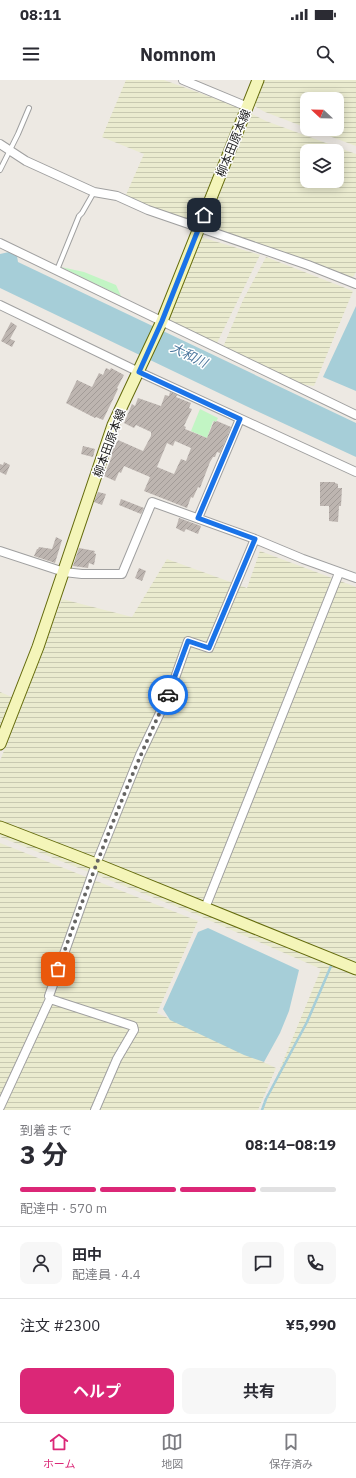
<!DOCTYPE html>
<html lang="ja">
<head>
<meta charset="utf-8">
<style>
  body { margin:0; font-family:"IBM Plex Sans","Noto Sans JP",sans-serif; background:#f7f7f7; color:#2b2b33; height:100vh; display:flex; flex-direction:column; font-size:15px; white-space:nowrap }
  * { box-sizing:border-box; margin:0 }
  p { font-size:13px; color:#7c7c81 }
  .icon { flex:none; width:22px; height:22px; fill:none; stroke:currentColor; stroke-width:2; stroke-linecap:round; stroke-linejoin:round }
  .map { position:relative; height:1030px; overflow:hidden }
  .drawer { display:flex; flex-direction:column; background:#fff; flex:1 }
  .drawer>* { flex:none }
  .needle { width:26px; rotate:292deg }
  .controls { position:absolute; left:300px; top:12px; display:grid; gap:8px }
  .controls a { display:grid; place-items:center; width:44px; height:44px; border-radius:8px; background:#fff; box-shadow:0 2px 10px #0003; font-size:20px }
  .pin { position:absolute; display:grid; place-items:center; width:34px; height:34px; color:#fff; margin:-17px; border-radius:8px; box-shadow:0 2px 6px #0006 }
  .courier { position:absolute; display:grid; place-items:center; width:40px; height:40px; margin:-20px; border:3px solid #1a73e8; border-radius:50%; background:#fff; color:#222; box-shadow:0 1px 5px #0007 }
  .overview em { font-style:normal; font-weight:700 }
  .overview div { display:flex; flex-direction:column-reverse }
  .overview { display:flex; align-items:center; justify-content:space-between; height:68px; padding:0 20px }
  h1 { font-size:26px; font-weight:700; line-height:30px }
  .bar { display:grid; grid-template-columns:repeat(4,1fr); gap:6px 4px; align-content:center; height:48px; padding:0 20px }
  .bar i { height:5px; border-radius:3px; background:#e1e1e2 }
  .bar .current { background:#db2777 }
  .bar p { grid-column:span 4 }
  .line { display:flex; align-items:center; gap:10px; padding:0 20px; border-top:1px solid #e1e1e2 }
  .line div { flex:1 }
  .round { display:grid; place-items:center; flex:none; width:42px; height:42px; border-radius:8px; background:#f7f7f7 }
  .button { display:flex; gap:8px; margin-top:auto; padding:8px 20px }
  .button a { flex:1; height:46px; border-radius:8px; background:#db2777; color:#fff; font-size:16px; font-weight:700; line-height:46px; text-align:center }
  .button a+a { background:#f7f7f7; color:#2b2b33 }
  .status { display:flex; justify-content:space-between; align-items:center; height:28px; padding:0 20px; background:#fff; direction:ltr }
  .status svg { height:11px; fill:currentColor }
  header { display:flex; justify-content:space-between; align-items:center; height:52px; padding:0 20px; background:#fff; font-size:18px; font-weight:700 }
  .tab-bar { display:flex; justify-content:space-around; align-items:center; height:56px; border-top:1px solid #e1e1e2; background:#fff; font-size:11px; color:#7c7c81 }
  .tab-bar a { display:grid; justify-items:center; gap:2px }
  .tab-bar .current { color:#db2777 }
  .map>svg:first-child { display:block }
  .farmland { fill:url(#farmland-rules); fill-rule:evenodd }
  .park { fill:#c2f5c4 }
  .water { fill:#a6ced8 }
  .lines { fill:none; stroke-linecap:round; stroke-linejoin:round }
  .stream { stroke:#a6ced8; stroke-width:2.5 }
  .building { fill:url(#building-hatch); fill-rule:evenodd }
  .lane-casing { stroke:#a0a0a0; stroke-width:6 }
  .street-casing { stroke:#a0a0a0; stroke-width:10 }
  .secondary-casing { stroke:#646b0c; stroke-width:13 }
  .lane { stroke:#fff; stroke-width:4 }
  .street { stroke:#fff; stroke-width:8 }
  .secondary { stroke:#f4f5b9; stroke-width:11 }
  .done { stroke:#656462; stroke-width:4; stroke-dasharray:0 7.2 }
  .route { stroke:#1a73e8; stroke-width:5 }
  .labels { text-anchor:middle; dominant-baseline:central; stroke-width:3; stroke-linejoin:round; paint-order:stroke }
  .street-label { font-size:12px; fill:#1c1c1c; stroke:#fff }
  .water-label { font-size:13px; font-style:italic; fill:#4d789e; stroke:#fff }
</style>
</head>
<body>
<div class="status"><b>08:11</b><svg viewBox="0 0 49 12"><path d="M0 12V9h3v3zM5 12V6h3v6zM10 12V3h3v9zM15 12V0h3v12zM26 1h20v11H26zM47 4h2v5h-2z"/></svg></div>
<header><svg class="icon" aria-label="menu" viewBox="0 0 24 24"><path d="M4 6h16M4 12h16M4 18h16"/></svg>Nomnom<svg class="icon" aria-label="search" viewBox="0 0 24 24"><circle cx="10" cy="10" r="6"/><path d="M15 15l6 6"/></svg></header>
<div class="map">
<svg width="356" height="1030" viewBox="0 0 356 1030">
  <defs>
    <pattern id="farmland-rules" width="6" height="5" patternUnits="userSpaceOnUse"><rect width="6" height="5" fill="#eaebcf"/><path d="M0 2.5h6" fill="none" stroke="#c8c9b1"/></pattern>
    <pattern id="building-hatch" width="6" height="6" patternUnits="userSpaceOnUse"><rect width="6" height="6" fill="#bdb5b0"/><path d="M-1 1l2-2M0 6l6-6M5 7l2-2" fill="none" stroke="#a29b97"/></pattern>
  </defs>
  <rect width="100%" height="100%" fill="#ede9e3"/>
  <path class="farmland" d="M126,0H164L241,28L195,142L125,117L144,74L102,57Z
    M264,0H356V66L310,49H337V19H307V48L265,32L254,26Z
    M250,33L266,41L356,74V192L354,196L349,198L207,146ZM307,71H337V101H307Z
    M201,157L260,175L217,263L170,241L169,239Z
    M266,177L353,211L314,306L299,304L223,267L243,220Z
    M260,471L356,507V1030H263L321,889L195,834L0,757V681L62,519L132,537L167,479L247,508Z
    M0,612L12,617L0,646Z
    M0,763L198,841L157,933L276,988L258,1030H0Z"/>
  <path class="park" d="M61,187L84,192L116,205L121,216Z
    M200,329L218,338L216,342L213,341L207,358L191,351Z"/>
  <path class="water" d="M9,172L17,176L18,182L356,343V377L246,326L0,208V174Z
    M356,226V311L323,297Z
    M208,848L299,890L289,931L280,953L264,982L244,975L170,940L163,929L198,852Z"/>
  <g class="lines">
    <path class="stream" d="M262,1030L266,1019L307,942L331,886"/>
  </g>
  <path class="building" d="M11,242L17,246L10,259L15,261L12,267L1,261Z
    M106,288L110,290L111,288L124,295L117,308L118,309L103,340L96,337L95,338L66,323L77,300L92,307L99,293L103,295Z
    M170,312L177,315L176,317L191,323L189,328L192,329L184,346L186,347L185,349L207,358L214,341L216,342L217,341L231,347L220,373L217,372L215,377H213L210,382L200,408L198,407L193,418L191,417L187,428L144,411L150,397L124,386L121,393L119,392L115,401L104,396L112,376L110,375L113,367L114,368L118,360L143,371L151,356V352L136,345L134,348L124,343L132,324L135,326L138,318L161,326L165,315L169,316ZM175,361L191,368L186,381L181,379L174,394L157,387L167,363L173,366Z
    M83,366L95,369L93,377L81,374Z
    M4,382L10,385L6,395L0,392V384L3,385Z
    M320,402H335V403L338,404V408H342L341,426H339L338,442L329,441V426H320Z
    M98,412L106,414L102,425L94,422Z
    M121,419L144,428L141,434L119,425Z
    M179,438L201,446L198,454L186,449L184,452L176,448Z
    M56,457L62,460L55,483L34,476L37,469H38L39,467L52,469Z
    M79,468L95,471L94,473L96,474L94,485L89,483L88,488L73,486Z
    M139,488L146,491L142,501L135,498Z"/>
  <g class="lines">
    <g class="lane-casing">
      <path id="lane" d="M0,90L18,54L29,28
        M57,190L79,136L82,133L94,112"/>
    </g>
    <g class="street-casing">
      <path id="street" d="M183,0L248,27
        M0,64L26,81L94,112L117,116L148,130L308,185L356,204
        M0,163L356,335
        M0,225L139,292L356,392
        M198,438L240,339
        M0,471L64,492L82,494H122L152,422L255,459L303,479L356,498
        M205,828L339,493
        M49,916L96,784L140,675L170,612L188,561L209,568L255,459
        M0,1027L50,919L133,946L134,950L117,979L95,1030"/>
    </g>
    <g class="secondary-casing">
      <path id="secondary" d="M0,664L38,567L113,345L162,241L258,0
        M0,747L96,784L356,889"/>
    </g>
    <use href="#lane" class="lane"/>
    <use href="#street" class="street"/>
    <use href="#secondary" class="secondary"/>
  </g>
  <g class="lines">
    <path class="done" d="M58,889C91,796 126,704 168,615"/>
    <path class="route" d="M168,615L188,561L209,568L255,459L198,438L240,339L139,292L162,241L204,135"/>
  </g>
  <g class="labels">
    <g class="street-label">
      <text transform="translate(233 63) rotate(-68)">柳本田原本線</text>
      <text transform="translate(109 363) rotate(-70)">柳本田原本線</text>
    </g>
    <g class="water-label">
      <text transform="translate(189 275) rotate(26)">大和川</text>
    </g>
  </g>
</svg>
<div class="controls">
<a><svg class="needle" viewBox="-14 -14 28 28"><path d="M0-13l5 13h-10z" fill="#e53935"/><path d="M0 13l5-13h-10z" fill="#7c7c81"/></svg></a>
<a><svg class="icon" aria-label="layers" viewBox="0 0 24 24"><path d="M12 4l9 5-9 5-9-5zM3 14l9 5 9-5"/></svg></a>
</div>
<div class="pin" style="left:58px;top:889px;background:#ea580c"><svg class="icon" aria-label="bag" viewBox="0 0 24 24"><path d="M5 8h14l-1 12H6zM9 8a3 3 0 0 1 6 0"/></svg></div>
<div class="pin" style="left:204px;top:135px;background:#1f2937"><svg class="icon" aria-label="home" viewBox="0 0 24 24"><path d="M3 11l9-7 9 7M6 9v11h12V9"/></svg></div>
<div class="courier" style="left:168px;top:615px"><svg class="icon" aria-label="car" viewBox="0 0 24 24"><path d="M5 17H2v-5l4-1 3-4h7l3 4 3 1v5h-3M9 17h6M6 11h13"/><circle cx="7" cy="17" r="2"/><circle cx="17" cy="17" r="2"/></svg></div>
</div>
<section class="drawer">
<div class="overview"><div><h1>3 分</h1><p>到着まで</p></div><em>08:14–08:19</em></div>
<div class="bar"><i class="current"></i><i class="current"></i><i class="current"></i><i></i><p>配達中 · 570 m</p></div>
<div class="line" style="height:72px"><a class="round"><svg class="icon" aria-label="person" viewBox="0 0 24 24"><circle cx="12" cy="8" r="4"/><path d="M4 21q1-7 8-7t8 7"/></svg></a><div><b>田中</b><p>配達員 · 4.4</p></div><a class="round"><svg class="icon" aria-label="chat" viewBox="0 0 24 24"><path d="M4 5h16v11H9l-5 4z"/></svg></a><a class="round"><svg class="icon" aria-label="phone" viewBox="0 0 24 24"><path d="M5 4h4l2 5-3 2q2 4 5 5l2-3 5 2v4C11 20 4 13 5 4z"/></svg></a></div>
<div class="line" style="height:52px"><div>注文 #2300</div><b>¥5,990</b></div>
<div class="button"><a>ヘルプ</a><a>共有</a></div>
</section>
<nav class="tab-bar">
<a class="current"><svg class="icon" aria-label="home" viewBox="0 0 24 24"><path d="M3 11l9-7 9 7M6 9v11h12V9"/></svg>ホーム</a>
<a><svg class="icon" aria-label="map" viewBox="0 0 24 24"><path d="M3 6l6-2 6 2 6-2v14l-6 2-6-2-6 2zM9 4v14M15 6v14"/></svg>地図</a>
<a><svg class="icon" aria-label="saved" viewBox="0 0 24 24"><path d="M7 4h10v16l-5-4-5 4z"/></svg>保存済み</a>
</nav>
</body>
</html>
